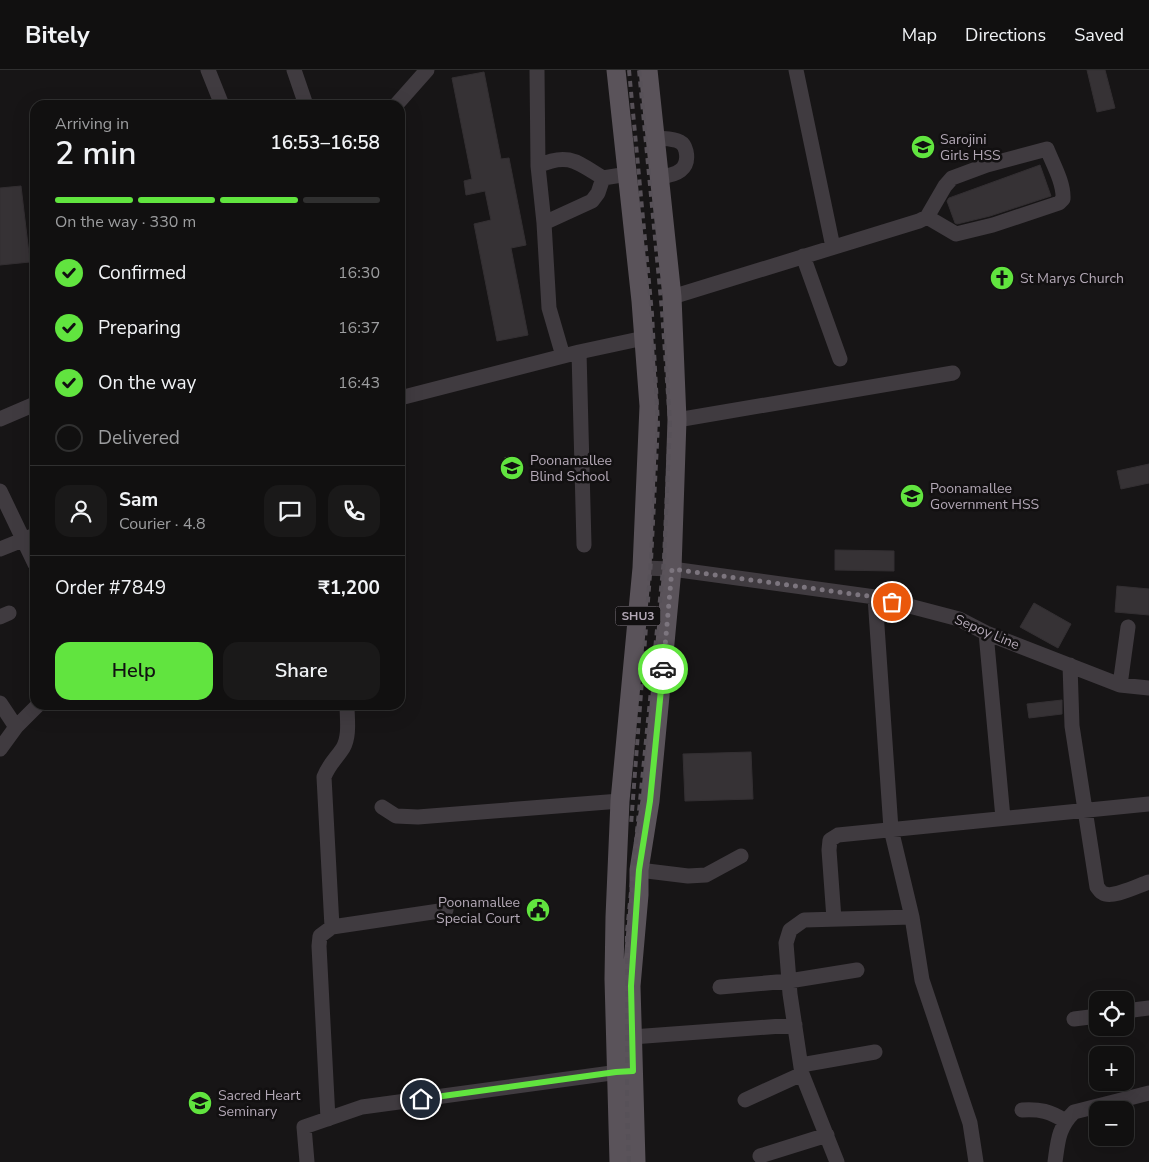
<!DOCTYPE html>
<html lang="en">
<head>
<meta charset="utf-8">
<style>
  body { margin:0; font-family:"Nunito Sans",sans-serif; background:#1a1919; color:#f1f3f6; height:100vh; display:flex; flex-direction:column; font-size:19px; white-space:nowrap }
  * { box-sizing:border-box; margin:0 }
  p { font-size:16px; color:#9c9d9f }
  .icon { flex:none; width:28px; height:28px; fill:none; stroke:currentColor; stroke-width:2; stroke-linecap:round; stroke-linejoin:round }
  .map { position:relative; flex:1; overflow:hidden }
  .side { position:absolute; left:30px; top:30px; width:375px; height:610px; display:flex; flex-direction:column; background:#111010; border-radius:15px; box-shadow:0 5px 20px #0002,0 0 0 1px #303030 }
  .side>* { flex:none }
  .fabs { position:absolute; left:1089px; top:921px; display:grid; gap:10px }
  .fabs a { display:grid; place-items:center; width:45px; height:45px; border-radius:10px; background:#111010; box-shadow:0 5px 20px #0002,0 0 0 1px #303030; font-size:25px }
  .pin { position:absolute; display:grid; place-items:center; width:42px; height:42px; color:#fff; margin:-21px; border:2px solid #fff; border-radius:50%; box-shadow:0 1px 5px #0007 }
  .courier { position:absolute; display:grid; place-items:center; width:50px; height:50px; margin:-25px; border:4px solid #61e43f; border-radius:50%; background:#fff; color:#222; box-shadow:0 1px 6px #0007 }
  .summary em { font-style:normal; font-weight:600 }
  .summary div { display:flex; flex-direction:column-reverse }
  .summary { display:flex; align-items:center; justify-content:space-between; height:85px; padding:0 25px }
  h1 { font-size:32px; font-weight:600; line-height:38px }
  .bar { display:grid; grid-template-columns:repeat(4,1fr); gap:8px 5px; align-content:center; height:60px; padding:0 25px }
  .bar i { height:6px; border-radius:4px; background:#303030 }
  .bar .on { background:#61e43f }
  .bar p { grid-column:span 4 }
  .line { display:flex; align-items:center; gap:12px; padding:0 25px; border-top:1px solid #303030 }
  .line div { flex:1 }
  .round { display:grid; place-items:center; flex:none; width:52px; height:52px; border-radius:15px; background:#1a1919 }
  ol { padding:0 25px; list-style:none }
  li { display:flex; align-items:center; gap:15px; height:55px }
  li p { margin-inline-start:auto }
  li .icon { padding:5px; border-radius:50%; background:#61e43f; color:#111; stroke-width:4 }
  li:last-child { color:#9c9d9f }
  li i { width:28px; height:28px; border:2px solid #303030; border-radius:50% }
  .button { display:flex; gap:10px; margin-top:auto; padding:10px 25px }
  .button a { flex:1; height:58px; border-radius:15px; background:#61e43f; color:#111; font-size:20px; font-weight:600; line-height:58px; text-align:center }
  .button a+a { background:#1a1919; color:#f1f3f6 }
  header { display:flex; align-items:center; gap:30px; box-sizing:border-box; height:70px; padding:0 25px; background:#111010; border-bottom:1px solid #303030 }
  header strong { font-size:24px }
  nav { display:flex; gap:28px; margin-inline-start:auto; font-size:18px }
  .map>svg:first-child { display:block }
  .building { fill:#363235; stroke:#332f32 }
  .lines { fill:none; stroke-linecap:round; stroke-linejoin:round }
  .minor { stroke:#403b40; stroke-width:15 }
  .major { stroke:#5a535a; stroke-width:19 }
  .rail { stroke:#575158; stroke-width:4; stroke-dasharray:6 5; stroke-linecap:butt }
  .done { stroke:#7c757e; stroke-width:5; stroke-dasharray:0 9 }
  .route { stroke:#61e43f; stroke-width:6 }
  .labels { text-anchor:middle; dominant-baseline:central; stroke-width:5; stroke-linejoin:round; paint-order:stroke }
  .shield { fill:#121011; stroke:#837a84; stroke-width:1 }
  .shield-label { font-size:12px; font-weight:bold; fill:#b3a8b6 }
  .poi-label { font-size:14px; fill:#b3a8b6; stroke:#121011; text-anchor:start }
  .street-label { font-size:14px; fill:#b3a8b6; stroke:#121011 }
</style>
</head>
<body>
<header>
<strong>Bitely</strong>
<nav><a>Map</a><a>Directions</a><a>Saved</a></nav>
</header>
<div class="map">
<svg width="1149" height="1092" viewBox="0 0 1149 1092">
  <rect width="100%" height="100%" fill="#171516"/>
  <path class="building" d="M1087,0H1105L1115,38L1097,42Z
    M484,2L501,89L509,88L526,175L511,178L528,265L497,271L474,154L491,150L485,121L466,125L464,111L472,109L452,8Z
    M1040,95L1051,126L990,146L957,154L955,153L947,131L949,128Z
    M21,116L30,192L0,195V118Z
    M1149,394V413L1121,419L1117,401Z
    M835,480L894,481V501L835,500Z
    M1117,516L1149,519V545L1115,542Z
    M1034,533L1071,554L1058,578L1020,557Z
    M1062,630V644L1029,648L1027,634Z
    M751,682L753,729L685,731L683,684Z"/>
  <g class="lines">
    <path class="minor" d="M208,0L222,35
      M294,0L306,35
      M537,0L538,96C568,82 577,92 603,108
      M796,0L833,177
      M396,35L427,0
      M656,68C664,69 673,68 680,72C684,74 685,77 686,81C690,100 676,105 660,107
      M538,96L544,153
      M803,186L840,289
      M672,227L919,151L927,147L945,116L952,108L987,95L1047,79C1053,94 1064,113 1063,129L1059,133L993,155L956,164L927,147
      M579,282L584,475
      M563,286L549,238L544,153L592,131L598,123L603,108L628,104
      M400,328L579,282L644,268
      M0,349L35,334
      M677,350L953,303
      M0,421L35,494
      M0,479L35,465
      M642,498L672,499L875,527L959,549L986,563L1120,615L1149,618
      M875,527L891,759L912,847L922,910L970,1053L976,1092
      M0,547L9,543
      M986,563L1003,748
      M1070,595L1072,656L1097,817C1099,819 1100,822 1103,823C1112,829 1139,815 1149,812
      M1120,615L1128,557
      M0,633L16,657
      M0,679L16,657L38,635
      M382,737L396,746L418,747L620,731
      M639,800L688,806L706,805L741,786
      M834,849L829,780L830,770L838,765L1149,734
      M332,857L324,707C329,694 336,689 343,678C350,666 347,648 347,635
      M720,917L789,911L857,900
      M1125,941L1149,938
      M1074,949L1098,946
      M632,967L795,955
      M801,995L875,982
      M745,1030L802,1004
      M1022,1040C1040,1039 1050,1041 1065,1051
      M328,1049L319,876L320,866L332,857L446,840
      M760,1086L827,1065
      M307,1092L304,1057L362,1037L626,1001
      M837,1092L802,1004L790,924L786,873L790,860L804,850L912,847
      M1055,1092C1058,1071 1058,1058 1074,1042L1149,1023"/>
    <path class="major" d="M616,0L641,231L649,336L642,498L620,731L615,847L614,909L619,1092
      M636,1092L631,916L639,825V800L650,731L672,499L677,350L672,227L648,0"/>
    <path class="rail" d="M629,0L652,244L658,354L651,491L631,755
      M629,1092L627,1038V862L664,489L670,352L662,241L639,0"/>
  </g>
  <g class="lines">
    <path class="done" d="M663,599L672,499L875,527L892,532"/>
    <path class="route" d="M421,1029L616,1002L633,1001L631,916L639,800L650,731L663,599"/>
  </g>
  <defs>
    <g id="school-disc" transform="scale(1.25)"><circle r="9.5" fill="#61e43f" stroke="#121011"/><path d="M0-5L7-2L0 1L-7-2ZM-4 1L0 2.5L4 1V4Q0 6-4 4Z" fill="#111"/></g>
    <g id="church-disc" transform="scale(1.25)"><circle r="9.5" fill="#61e43f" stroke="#121011"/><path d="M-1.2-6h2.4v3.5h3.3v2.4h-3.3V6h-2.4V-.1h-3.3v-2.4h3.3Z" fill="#111"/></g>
    <g id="civic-disc" transform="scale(1.25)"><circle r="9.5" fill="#61e43f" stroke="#121011"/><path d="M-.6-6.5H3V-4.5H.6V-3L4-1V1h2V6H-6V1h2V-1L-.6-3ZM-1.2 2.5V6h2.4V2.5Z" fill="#111"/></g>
    <g id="university-disc" transform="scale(1.25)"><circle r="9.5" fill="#61e43f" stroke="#121011"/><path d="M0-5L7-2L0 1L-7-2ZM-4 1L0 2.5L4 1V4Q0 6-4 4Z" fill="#111"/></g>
  </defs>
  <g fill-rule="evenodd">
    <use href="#school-disc" x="923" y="77"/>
    <use href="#church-disc" x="1002" y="208"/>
    <use href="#school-disc" x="512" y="398"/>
    <use href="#school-disc" x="912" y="426"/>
    <use href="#civic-disc" x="538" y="840"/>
    <use href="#university-disc" x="200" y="1033"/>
  </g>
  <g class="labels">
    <rect class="shield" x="615.5" y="536.5" width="45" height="19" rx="4"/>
    <g class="shield-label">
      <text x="638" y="546">SHU3</text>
    </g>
    <g class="poi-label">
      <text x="940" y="69">Sarojini<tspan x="940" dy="16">Girls HSS</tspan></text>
      <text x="1020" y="208">St Marys Church</text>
      <text x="530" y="390">Poonamallee<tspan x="530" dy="16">Blind School</tspan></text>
      <text x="930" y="418">Poonamallee<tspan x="930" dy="16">Government HSS</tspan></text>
      <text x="520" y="832" text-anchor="end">Poonamallee<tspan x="520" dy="16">Special Court</tspan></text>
      <text x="218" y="1025">Sacred Heart<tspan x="218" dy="16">Seminary</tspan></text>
    </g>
    <g class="street-label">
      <text transform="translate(987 562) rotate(23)">Sepoy Line</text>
    </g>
  </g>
</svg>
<div class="fabs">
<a><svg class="icon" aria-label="locate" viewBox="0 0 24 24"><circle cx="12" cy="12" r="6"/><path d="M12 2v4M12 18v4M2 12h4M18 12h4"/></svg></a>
<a>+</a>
<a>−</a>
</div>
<div class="pin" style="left:892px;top:532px;background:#ea580c"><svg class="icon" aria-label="bag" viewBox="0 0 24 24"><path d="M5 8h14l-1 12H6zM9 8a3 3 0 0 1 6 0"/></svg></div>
<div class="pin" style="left:421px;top:1029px;background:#1f2937"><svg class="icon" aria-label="home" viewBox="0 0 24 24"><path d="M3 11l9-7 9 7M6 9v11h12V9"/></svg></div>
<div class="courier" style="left:663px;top:599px"><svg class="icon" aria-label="car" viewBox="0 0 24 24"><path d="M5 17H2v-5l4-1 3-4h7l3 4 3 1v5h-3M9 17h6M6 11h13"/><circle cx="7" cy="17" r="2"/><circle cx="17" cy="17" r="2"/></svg></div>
<section class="side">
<div class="summary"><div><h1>2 min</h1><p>Arriving in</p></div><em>16:53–16:58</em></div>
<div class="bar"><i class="on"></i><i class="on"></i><i class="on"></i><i></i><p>On the way · 330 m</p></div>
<ol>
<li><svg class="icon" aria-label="check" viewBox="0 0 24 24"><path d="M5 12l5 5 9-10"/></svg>Confirmed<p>16:30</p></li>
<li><svg class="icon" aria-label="check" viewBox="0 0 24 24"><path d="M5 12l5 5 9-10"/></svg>Preparing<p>16:37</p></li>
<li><svg class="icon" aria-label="check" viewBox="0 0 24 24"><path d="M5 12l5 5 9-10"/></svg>On the way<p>16:43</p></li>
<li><i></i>Delivered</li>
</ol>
<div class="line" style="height:90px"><a class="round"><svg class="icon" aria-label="person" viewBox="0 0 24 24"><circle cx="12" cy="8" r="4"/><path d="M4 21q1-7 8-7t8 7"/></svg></a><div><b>Sam</b><p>Courier · 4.8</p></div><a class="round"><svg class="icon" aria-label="chat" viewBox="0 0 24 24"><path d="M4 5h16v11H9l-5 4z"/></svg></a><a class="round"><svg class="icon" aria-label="phone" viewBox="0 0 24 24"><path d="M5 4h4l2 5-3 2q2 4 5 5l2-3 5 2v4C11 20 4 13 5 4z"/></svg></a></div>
<div class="line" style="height:65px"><div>Order #7849</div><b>₹1,200</b></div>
<div class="button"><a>Help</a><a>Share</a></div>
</section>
</div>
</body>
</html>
